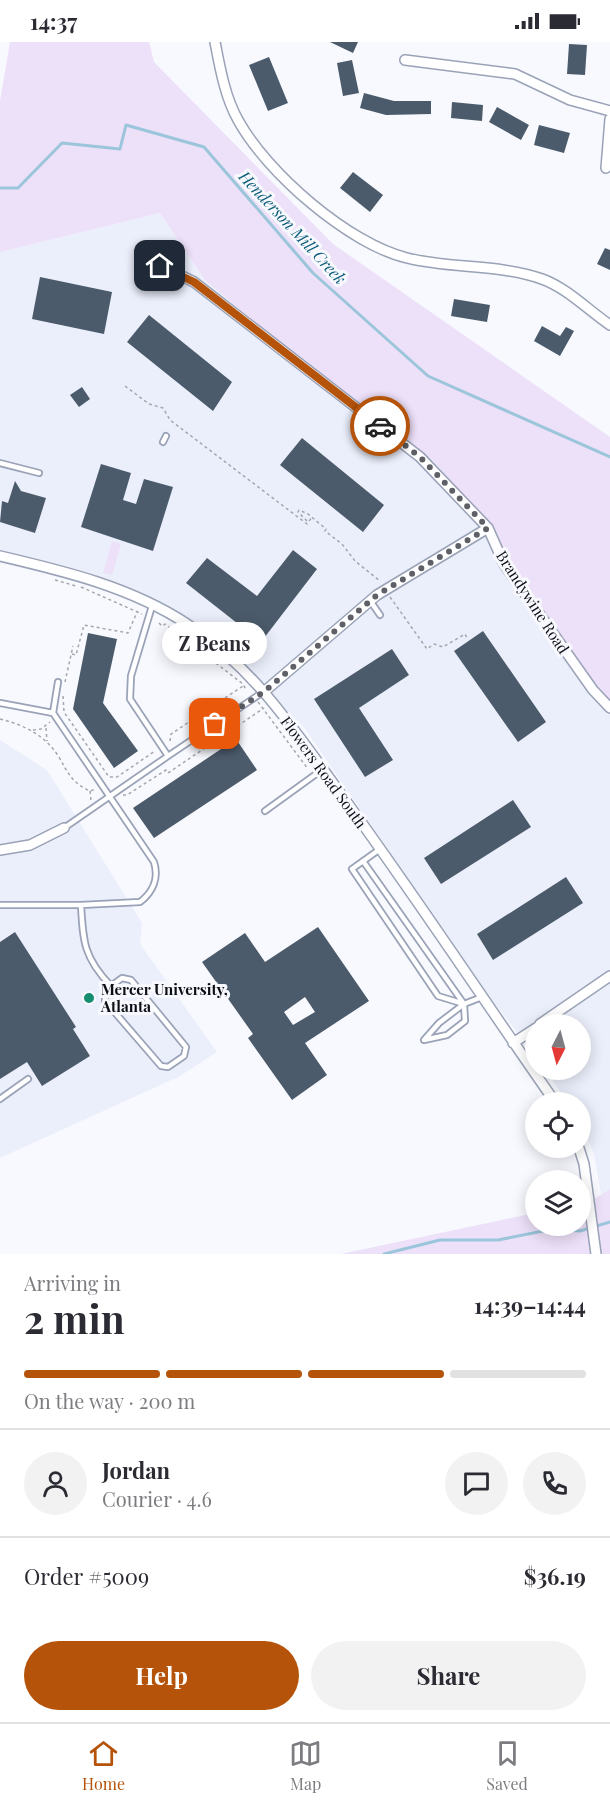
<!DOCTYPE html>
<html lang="en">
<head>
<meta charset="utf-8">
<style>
  body { margin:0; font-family:"Playfair Display",serif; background:#f2f2f3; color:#2b2b33; height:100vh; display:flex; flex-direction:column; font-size:22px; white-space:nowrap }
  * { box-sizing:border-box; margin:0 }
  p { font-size:20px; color:#7c7c81 }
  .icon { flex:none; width:33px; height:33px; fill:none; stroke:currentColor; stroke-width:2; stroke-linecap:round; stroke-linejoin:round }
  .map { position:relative; height:1212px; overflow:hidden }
  .side { display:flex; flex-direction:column; background:#fff; flex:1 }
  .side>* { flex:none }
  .needle { width:39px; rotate:186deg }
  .fabs { position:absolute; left:525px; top:972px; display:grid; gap:12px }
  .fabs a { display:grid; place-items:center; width:66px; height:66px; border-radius:50%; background:#fff; box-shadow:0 3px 15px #0003; font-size:30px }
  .pin { position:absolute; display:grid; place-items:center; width:51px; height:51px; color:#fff; margin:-26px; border-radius:12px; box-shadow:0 3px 9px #0006 }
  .courier { position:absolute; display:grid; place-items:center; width:60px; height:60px; margin:-30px; border:4px solid #b45309; border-radius:50%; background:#fff; color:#222; box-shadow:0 2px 8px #0007 }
  .bubble { position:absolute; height:42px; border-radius:21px; background:#fff; box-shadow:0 3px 15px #0003; font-size:20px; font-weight:700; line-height:42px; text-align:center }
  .headline em { font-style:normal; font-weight:700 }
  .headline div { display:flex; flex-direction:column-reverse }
  .headline { display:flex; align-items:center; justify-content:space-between; height:102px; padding:0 24px }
  h1 { font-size:39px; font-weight:700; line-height:45px }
  .bar { display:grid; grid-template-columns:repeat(4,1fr); gap:9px 6px; align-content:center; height:72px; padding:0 24px }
  .bar i { height:8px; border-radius:4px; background:#e1e1e2 }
  .bar .active { background:#b45309 }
  .bar p { grid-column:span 4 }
  .line { display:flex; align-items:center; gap:15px; padding:0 24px; border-top:2px solid #e1e1e2 }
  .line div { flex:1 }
  .round { display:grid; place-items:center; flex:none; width:63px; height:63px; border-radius:32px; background:#f2f2f3 }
  .button { display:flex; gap:12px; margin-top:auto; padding:12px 24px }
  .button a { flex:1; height:69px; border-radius:36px; background:#b45309; color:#fff; font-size:24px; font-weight:700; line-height:69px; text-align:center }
  .button a+a { background:#f2f2f3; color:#2b2b33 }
  .status { display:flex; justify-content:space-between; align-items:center; height:42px; padding:0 30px; background:#fff; direction:ltr }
  .status svg { height:16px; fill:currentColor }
  .tabs { display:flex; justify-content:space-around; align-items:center; height:84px; border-top:2px solid #e1e1e2; background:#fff; font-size:16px; color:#7c7c81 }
  .tabs a { display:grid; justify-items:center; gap:3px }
  .tabs .active { color:#b45309 }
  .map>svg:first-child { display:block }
  .built { fill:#ebeffb }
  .green { fill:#ede0f9 }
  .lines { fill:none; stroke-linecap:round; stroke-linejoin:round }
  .stream { stroke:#9bc5da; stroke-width:3 }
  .building { fill:#4c5b6b; fill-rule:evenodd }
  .lane-casing { stroke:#9aa2b7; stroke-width:8 }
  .street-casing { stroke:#9aa2b7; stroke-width:12 }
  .path { stroke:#a5a6ac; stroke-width:1.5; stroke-dasharray:3 3; stroke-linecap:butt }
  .lane { stroke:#fff; stroke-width:4.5 }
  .street { stroke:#fff; stroke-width:9 }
  .done { stroke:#5f6067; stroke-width:6; stroke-dasharray:0 10.8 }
  .route { stroke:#b45309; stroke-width:8 }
  .poi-dot { fill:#148d70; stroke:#f8f9fe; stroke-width:2 }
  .labels { text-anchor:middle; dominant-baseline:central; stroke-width:6; stroke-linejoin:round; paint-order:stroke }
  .street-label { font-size:15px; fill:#0c0e16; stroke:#f8f9fe }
  .poi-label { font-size:15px; font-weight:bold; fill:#0c0e16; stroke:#f8f9fe; text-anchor:start }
  .water-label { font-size:16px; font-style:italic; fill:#0b5b78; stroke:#f8f9fe }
</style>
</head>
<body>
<div class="status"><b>14:37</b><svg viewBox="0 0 49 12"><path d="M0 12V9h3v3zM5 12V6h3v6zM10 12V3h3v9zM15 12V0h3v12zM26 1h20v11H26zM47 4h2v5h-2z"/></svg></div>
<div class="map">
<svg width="610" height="1212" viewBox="0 0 610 1212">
  <rect width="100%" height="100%" fill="#f8f9fe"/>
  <path class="built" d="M160,171L205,238L355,365L432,418L479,470L610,659V1147L601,1152L594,1112L581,1080L580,1060H568L545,1028H580V982H536L535,1013L491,957L305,687L244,623L146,555L0,517V210Z
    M0,698L47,728L142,881L140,902L217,1010L180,1034L0,1116Z"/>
  <path class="green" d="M10,0H149L154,20L333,202L610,395V659L560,599L505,520L479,470L432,418L355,365L205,238L160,171L0,210V59Z
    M112,499L121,502L112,533L103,531Z
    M610,1147V1212H341L535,1171L536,1184H580L581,1162L589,1160Z"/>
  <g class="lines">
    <path class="stream" d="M0,146H18L62,101L120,107L126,83L204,105L313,231L428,334L610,415
      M384,1212L440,1198H498L553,1187L580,1189L610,1180"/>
  </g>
  <path class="building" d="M330,0H358L353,11Z
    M569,2L587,3L585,33L567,32Z
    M269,15L288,61L268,69L249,23Z
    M352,18L359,51L343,54L337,21Z
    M364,51L394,59H431V72L386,73L360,66Z
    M452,60L483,63L482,79L451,76Z
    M497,65L529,83L521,98L489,80Z
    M539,83L570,91L564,111L534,103Z
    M353,130L383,153L370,170L340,146Z
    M605,206L610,208V228L597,222Z
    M40,235L112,250L104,292L32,277Z
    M454,257L490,263L487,280L451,274Z
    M149,273L232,340L213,369L127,300Z
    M542,284L560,294L566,285L574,289L560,314L534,299Z
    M82,345L90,357L79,365L70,353Z
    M302,396L384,463L363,490L280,423Z
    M101,422L131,431L123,458L136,462L144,437L173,445L153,509L81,485Z
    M15,439L21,449L46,456L35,491L0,480L2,459L8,461Z
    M293,508L317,527L261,600L186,541L207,516L257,554Z
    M483,589L546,680L518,700L454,609Z
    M88,591L117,597L103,661L138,709L114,726L73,667Z
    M392,607L409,633L359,666L393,718L365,735L314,657Z
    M236,697L257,728L154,796L133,766Z
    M513,758L531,785L441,842L424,816Z
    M566,835L583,861L493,918L477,892Z
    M318,885L369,959L305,1001L327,1033L292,1058L248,996L253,992L202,920L245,891L265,920ZM305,955L315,970L293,983L284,970Z
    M15,890L76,985L73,987L90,1014L42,1044L27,1020L0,1037V900Z"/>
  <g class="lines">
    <g class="lane-casing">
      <path id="lane" d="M163,400L166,394
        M0,421L39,431
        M371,560L380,573
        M0,661L53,671L154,820C159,836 153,850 140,860L81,863C83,900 84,916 111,944L122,936L131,938L186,1005L184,1014L168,1025L161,1024L105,959V953L111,944
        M53,671L58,640
        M168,714L263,650
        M265,769L323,727
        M64,786L168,714L130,657L131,634L152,564
        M380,807L352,827L438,954L464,962L482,955
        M363,819L464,962L465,979L447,993L424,998L439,981L464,962
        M0,863H81
        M0,1057L28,1037"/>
    </g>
    <g class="street-casing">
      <path id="street" d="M215,0C220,26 225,55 238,78C267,131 349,202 407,216C451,227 500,222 542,237C567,246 588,268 610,283
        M405,18L515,32L570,58L610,69
        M606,126L610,77
        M143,215L194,240L420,415L488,486L504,522L593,648L610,666
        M0,514C64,529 131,545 187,582C257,628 297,692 346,759C418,858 485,960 555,1060
        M265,649L377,553L488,486
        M0,808L30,803L64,786
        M540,982L610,934
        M513,1001L536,986
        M579,1106L584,1122L596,1212"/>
    </g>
    <path class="path" d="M125,344L149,362L163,366L170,378L307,482L312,475
      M307,479L298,470L299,468L308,472L326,487L325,489L342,502L355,519L380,539
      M55,538L76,544
      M81,545L142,572
      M390,555L427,607L434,602L443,605L465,592L468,598
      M159,581L162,584L165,582L243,642L246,648
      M72,612L76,613L84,583L128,591L137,570
      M65,640L73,604
      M63,654L64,670L109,735H117L155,709
      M258,660L308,727
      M0,677C24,683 45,693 59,715C68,731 72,741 90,749L96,747
      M46,686L47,699
      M33,688L41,687L50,680
      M170,699L171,692L243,644
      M90,749L91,758
      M123,753H127L166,728L168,731L264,666"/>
    <use href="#lane" class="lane"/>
    <use href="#street" class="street"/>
  </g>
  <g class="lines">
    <path class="done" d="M215,682L265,649L377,553L488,486L420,415L380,384"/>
    <path class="route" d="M160,224L194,240L380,384"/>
  </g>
  <circle class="poi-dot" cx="89" cy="956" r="6"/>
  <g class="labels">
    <g class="street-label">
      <text transform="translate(533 560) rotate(57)">Brandywine Road</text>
      <text transform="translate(324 730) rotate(54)">Flowers Road South</text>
    </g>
    <g class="poi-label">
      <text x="101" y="947">Mercer University,<tspan x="101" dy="17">Atlanta</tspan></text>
    </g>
    <g class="water-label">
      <text transform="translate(293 185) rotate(47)">Henderson Mill Creek</text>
    </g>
  </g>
</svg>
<div class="fabs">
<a><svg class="needle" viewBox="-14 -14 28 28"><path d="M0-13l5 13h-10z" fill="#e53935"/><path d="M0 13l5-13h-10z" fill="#7c7c81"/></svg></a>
<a><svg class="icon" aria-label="locate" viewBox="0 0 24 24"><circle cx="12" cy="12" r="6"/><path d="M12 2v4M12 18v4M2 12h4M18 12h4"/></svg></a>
<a><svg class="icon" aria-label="layers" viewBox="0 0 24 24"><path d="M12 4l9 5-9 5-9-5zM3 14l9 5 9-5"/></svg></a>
</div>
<div class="pin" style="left:215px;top:682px;background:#ea580c"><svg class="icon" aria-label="bag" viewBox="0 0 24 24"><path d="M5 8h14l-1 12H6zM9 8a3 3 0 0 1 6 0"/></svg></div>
<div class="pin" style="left:160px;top:224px;background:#1f2937"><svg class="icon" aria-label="home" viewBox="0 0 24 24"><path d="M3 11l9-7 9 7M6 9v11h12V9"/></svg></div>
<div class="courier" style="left:380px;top:384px"><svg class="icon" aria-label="car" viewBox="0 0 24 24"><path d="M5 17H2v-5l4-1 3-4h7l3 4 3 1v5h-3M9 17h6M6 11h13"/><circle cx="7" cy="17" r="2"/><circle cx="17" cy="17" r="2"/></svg></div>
<div class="bubble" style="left:162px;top:580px;width:105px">Z Beans</div>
</div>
<section class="side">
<div class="headline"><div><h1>2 min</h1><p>Arriving in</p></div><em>14:39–14:44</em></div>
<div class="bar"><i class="active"></i><i class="active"></i><i class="active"></i><i></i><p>On the way · 200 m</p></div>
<div class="line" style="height:108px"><a class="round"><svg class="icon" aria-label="person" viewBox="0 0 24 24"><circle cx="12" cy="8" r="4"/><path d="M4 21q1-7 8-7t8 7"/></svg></a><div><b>Jordan</b><p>Courier · 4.6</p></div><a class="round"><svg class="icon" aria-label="chat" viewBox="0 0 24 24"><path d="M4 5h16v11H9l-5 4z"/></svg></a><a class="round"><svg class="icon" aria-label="phone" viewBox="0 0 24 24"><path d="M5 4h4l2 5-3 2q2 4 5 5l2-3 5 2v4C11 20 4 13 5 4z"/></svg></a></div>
<div class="line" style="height:78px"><div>Order #5009</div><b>$36.19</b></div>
<div class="button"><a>Help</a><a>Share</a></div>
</section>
<nav class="tabs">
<a class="active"><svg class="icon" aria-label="home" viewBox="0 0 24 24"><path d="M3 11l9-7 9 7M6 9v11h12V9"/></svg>Home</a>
<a><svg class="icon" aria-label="map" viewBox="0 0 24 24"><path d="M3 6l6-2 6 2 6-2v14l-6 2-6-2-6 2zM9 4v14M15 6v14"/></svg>Map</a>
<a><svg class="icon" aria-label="saved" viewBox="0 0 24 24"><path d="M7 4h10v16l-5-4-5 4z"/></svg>Saved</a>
</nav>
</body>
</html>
